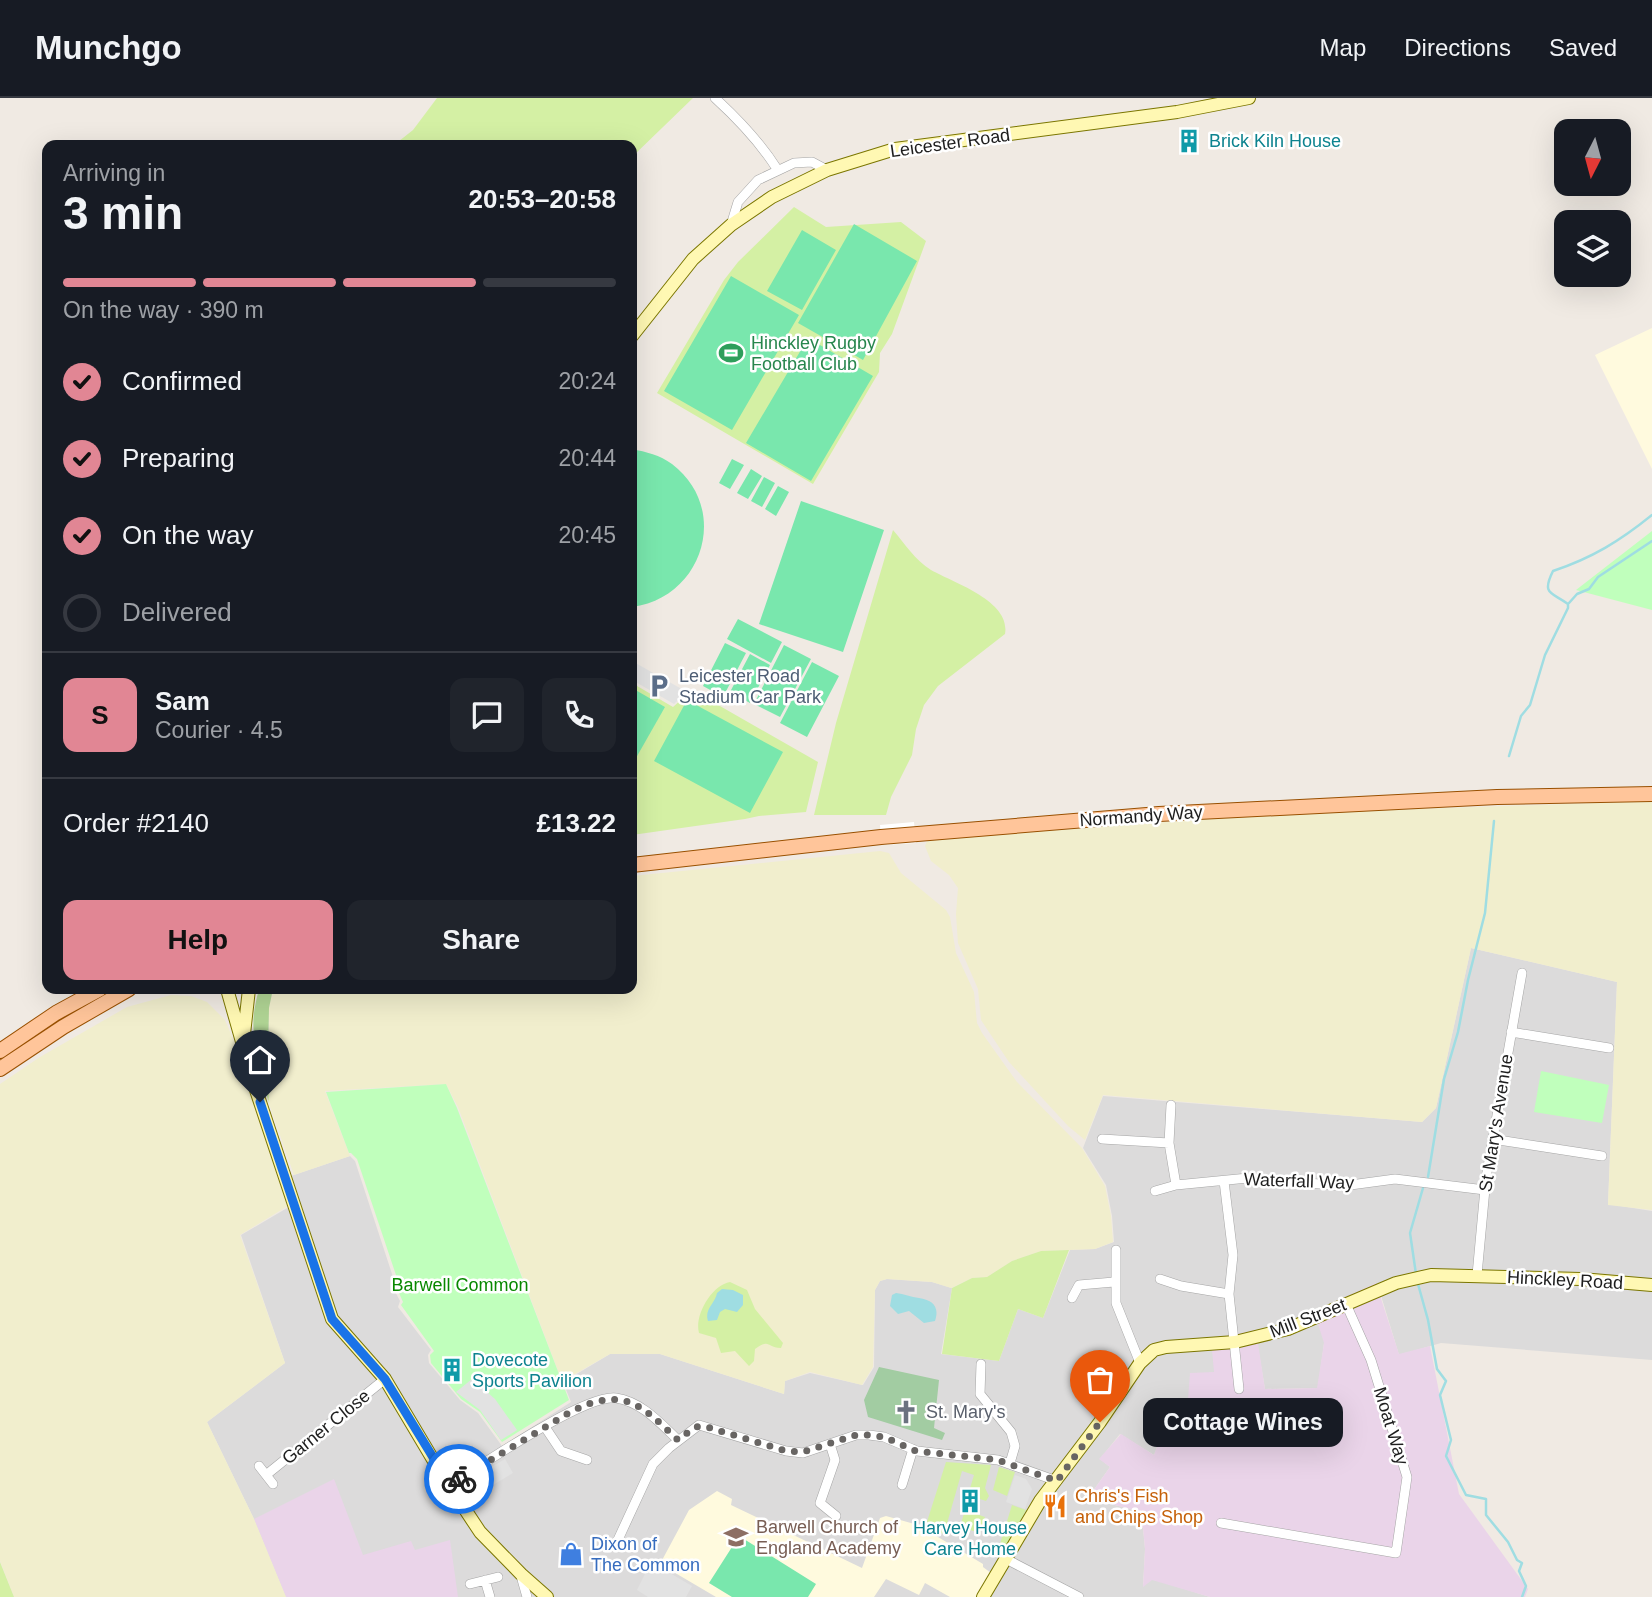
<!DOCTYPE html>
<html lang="en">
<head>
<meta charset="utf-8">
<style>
  body { margin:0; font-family:Helvetica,sans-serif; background:#20242c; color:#f1f3f6; height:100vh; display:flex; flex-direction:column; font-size:26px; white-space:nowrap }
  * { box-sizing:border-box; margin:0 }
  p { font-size:23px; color:#9ea1a6 }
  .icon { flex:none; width:38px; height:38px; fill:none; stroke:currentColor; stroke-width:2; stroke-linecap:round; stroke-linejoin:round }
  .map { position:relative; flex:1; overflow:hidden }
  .sheet { position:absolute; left:42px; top:42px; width:595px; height:854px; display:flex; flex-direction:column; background:#171b24; border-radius:14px; box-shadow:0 7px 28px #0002 }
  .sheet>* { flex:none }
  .needle { width:46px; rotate:186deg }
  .fabs { position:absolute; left:1554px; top:21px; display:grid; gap:14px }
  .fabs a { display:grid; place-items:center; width:77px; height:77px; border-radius:14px; background:#171b24; box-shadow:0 7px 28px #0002; font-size:35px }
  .pin { position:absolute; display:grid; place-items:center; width:60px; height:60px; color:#fff; margin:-72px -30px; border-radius:50% 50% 50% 0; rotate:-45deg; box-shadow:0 0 7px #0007 }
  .pin .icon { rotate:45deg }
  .courier { position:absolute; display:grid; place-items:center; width:70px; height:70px; margin:-35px; border:5px solid #1a73e8; border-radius:50%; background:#fff; color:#222; box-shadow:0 2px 9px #0007 }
  .bubble { position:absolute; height:49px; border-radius:14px; background:#171b24; box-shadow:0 7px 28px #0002; font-size:23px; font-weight:600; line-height:49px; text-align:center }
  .head em { font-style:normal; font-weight:600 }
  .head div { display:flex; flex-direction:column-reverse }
  .head { display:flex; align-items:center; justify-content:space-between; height:119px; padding:0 21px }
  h1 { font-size:46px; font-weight:600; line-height:52px }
  .bar { display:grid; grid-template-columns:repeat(4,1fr); gap:10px 7px; align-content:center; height:84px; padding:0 21px }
  .bar i { height:9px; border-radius:5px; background:#363941 }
  .bar .current { background:#e18694 }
  .bar p { grid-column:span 4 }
  .line { display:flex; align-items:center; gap:18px; padding:0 21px; border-top:2px solid #363941 }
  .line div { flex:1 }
  .round { display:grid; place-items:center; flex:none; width:74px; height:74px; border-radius:14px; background:#20242c }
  ol { padding:0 21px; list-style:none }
  li { display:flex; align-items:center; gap:21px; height:77px }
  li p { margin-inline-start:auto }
  li .icon { padding:7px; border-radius:50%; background:#e18694; color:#111; stroke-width:4 }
  li:last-child { color:#9ea1a6 }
  li i { width:38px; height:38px; border:4px solid #363941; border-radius:50% }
  .button { display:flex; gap:14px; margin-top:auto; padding:14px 21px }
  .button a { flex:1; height:80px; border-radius:14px; background:#e18694; color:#111; font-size:28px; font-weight:600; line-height:80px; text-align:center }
  .button a+a { background:#20242c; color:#f1f3f6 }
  header { display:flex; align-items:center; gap:42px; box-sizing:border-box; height:98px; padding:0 35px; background:#171b24; border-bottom:2px solid #363941 }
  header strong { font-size:33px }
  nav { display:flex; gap:38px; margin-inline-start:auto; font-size:24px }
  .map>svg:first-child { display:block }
  .residential { fill:#dcdbdb }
  .industrial { fill:#ead4e9 }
  .education { fill:#fffade }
  .farmland { fill:#f1eecd }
  .grass { fill:#d4f0a4 }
  .forest { fill:#b0d494 }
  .cemetery { fill:#a2cca2 }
  .park { fill:#c0ffbc }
  .pitch { fill:#79e7ad }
  .parking { fill:#e2e2e2 }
  .water { fill:#9fdde2 }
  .pier { fill:#fff }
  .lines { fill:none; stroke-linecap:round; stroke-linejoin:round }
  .stream { stroke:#9fdde2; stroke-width:2.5 }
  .street-casing { stroke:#a5a5a5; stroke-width:10 }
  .secondary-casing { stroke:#7b7600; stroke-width:14 }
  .primary-casing { stroke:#995000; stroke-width:16 }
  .street { stroke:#fff; stroke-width:9 }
  .secondary { stroke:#fff8b3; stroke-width:12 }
  .primary { stroke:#ffc59a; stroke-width:14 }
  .done { stroke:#686563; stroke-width:7; stroke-dasharray:0 12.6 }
  .route { stroke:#1a73e8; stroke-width:9 }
  .labels { text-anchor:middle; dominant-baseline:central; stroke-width:5; stroke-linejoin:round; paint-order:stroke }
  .culture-label { font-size:18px; fill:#0d838f; stroke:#fff; text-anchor:start }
  .street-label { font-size:18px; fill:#1e1e1e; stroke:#fff }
  .leisure-label { font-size:18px; fill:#27864d; stroke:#fff; text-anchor:start }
  .service-label { font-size:18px; fill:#4e5e75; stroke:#fff; text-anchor:start }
  .park-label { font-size:18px; fill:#088800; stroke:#fff }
  .worship-label { font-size:18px; fill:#5b616d; stroke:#fff; text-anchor:start }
  .food-label { font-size:18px; fill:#c56008; stroke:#fff; text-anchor:start }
  .education-label { font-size:18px; fill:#785e54; stroke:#fff; text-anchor:start }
  .shop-label { font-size:18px; fill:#366cbe; stroke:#fff; text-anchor:start }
</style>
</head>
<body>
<header>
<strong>Munchgo</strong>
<nav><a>Map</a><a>Directions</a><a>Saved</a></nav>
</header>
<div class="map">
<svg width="1652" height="1499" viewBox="0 0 1652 1499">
  <rect width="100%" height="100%" fill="#f0eae3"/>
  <path class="residential" d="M1471,850L1617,884L1608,1106L1652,1113V1262L1441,1245L1399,1257L1379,1191L1324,1245L1318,1290L1265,1291L1255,1232L1215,1275L1187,1315L1170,1314L1154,1357L1120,1336L1100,1361L1110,1369L1088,1400L1134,1412L1133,1418L1143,1430L1145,1451L1143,1488L1152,1481L1210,1499H286L254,1421L207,1324L285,1265L241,1137L299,1103L291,1078L350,1058L355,1063L394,1182L391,1186L400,1203L398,1209L431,1252L428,1257L429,1265L460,1302L478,1315L502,1348L571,1304L561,1279L575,1277L610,1256H660L784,1296L785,1283L810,1275L863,1287L874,1269L875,1192L880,1183L887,1181L932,1184L952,1190L941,1256L999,1263L1018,1211L1043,1220L1070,1152L1095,1151L1114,1144L1112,1118L1106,1087L1083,1050L1103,998L1422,1024L1436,1010Z"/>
  <path class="industrial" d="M1376,1185L1399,1256L1430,1248L1459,1396L1528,1491L1525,1499H1210L1152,1482L1143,1489L1145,1451L1143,1430L1133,1418L1134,1412L1088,1400L1110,1369L1099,1361L1121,1336L1154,1357L1170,1313L1187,1315L1190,1275L1214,1274L1211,1241L1256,1232L1265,1291L1317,1290L1324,1245L1314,1213Z
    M334,1381L363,1457L411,1443L415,1452L450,1442L458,1499H286L254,1421Z"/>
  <path class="education" d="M1652,230V371L1595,257Z
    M717,1393L732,1401L731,1407L862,1470L880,1420L886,1418L918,1427L983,1466V1469L991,1475L978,1499H950L925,1485L919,1497L886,1481L874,1499H716L660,1466L689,1412Z"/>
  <path class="farmland" d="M1652,703V1112L1608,1107L1617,884L1471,850L1436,1010L1422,1024L1103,997L1085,1042L1068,1028L1009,964L981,922L978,891L958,845L956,816L958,790L949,777L931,763L925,748L928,741L1276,716Z
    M880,753L889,755L901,775L946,812L950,819L956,855L974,894L977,925L982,935L1017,984L1082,1050L1105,1088L1111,1118L1113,1144L1095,1151L1041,1153L1012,1163L987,1179L972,1180L951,1190L932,1184L887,1181L880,1183L875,1192L873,1269L862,1287L810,1274L785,1283L784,1296L660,1256H610L575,1276L560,1278L458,1009L446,986L325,993L350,1058L294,1077L269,1006V910L273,891H632V778Z
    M171,897L191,898L207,904L225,922L242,962L291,1106L240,1137L285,1265L207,1324L254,1421L286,1499H14L0,1463V986L40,959L127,909Z"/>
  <path class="grass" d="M437,0H693L632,59V47H394L413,32Z
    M794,109L826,129L901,124L926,143L892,236L880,255L879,274L813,386L657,295L724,182L738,164Z
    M893,432C905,446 915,462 931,472C954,485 1011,503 1005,536L938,588L924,607L916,631L912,657L891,699L886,717H814L836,625Z
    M632,585L673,609L692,592L818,664L806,714L759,718L745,721L632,737Z
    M253,933L259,951L268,960L269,1005L258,969Z
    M1069,1152L1043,1220L1018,1211L999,1263L942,1256L952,1190L972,1180L987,1179L1012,1163L1041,1153Z
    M730,1184L747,1192L755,1211L783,1245L781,1250C766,1250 771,1240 755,1251L754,1263L749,1268L735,1253L721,1255L716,1240L699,1235C694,1217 712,1187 730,1184Z
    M946,1364L991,1367L985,1390L989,1398L986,1403L968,1397L974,1377L962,1373L944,1436L925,1430Z
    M999,1369L1015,1374L1007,1398L993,1392Z
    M1012,1407L1026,1412L1006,1451L999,1449Z
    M965,1412L985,1419L980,1435L960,1429Z
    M0,1464L14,1499H0Z"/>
  <path class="forest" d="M259,891H273L269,910L268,960C247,944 253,913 259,891Z"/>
  <path class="cemetery" d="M879,1269L939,1282L934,1330L945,1335L942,1342L868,1319L864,1302Z"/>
  <path class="park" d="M1652,433V512L1576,492Z
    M1541,973L1609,987L1602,1025L1534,1014Z
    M446,986L457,1010L569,1302L502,1344L480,1314L461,1301L431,1265L430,1257L434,1253L401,1207L403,1204L395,1186L398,1183L357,1061L351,1055H349L326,994Z"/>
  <path class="pitch" d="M854,126L917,163L863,262L798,225Z
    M802,132L836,152L802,212L767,193Z
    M731,178L799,217L732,332L664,293Z
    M808,240L873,278L811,383L746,345Z
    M632,351C646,354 660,357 672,366C731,411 703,500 632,509Z
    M732,361L744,367L730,391L719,385Z
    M751,371L762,378L748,401L737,395Z
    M764,379L775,385L762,409L751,403Z
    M778,388L789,394L776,418L765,411Z
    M801,403L884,432L843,554L759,526Z
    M738,521L782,544L771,565L727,541Z
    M725,545L746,555L723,599L703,588Z
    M784,547L811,561L780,619L754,606Z
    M750,556L770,567L750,605L730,594Z
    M812,564L839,578L807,639L780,625Z
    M632,590L665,609L632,667Z
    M687,602L783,654L750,715L654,663Z
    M739,1438L816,1486L808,1499H732L709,1485Z"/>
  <path class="parking" d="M632,563L687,594L674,606L632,582Z
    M472,1281L495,1301L517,1332L501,1342L480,1312L456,1294Z
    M505,1361L513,1375L470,1401L461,1387Z
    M1015,1377L1026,1381L1032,1391L1025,1411L1006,1404Z
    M651,1464L692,1488L686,1499H648L637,1492Z"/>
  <path class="water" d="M722,1191L733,1192L743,1197V1207L737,1214L725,1211L720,1214L717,1222L708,1223C704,1211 715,1206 717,1195Z
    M896,1195C904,1196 911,1199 919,1200C932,1202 940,1208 935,1223L924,1225L909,1213L898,1216L890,1208L892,1197Z"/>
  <path class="pier" d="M914,724L916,745L882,747L880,727Z"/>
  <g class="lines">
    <path class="stream" d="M1569,505L1577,496L1589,491L1598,479L1652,443
      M1509,658L1521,618L1530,607L1545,557L1568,510V506C1552,494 1541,497 1553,473C1592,460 1620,443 1652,417
      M1428,1079L1444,981L1458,934L1468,882L1485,815L1494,723
      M1416,1176L1410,1135L1423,1090
      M1418,1186L1428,1222L1437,1271L1446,1283L1440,1297L1451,1342L1446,1358L1466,1397L1486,1401V1417L1508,1444L1517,1462L1522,1465L1519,1473L1526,1488L1522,1499"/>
    <g class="street-casing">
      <path id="street" d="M715,0C739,22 760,44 777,71
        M731,127L738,104L758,82L794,65L812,64L827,72
        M1511,934L1609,950
        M1171,1007L1169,1045L1176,1087
        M1102,1041L1169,1045
        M1492,1041L1602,1058
        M1224,1083L1233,1157L1229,1196L1239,1291
        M1155,1093L1176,1087L1248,1080L1343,1088L1395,1081L1485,1092
        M1116,1152V1205L1140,1265
        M1477,1177L1486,1080L1522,875
        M1160,1181L1181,1188L1229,1196
        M1072,1200L1079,1187L1114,1184
        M981,1266L980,1296L1011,1334L1015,1348L1010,1365
        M545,1329L561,1353L587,1362
        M830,1346L835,1362L820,1405L836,1418
        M259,1368L273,1386
        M266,1377L385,1281
        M450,1387C480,1368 585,1296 616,1300C642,1304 660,1325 678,1342
        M902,1387L913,1351
        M1221,1425L1396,1455L1407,1379L1371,1262L1346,1206
        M616,1446L653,1366L669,1350L699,1327L786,1353L803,1355L856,1337H869L884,1339L917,1353L998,1362L1057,1383
        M1006,1461L1079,1499
        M521,1478L527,1499
        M485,1482L490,1499
        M470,1486L498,1479"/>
    </g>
    <g class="secondary-casing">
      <path id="secondary" d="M632,238L693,161L731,127L772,99L827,72L895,51L1177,14L1249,0
        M227,891L254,986L332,1221L385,1281L441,1375L480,1434L521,1476L547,1499
        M244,936L249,891
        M983,1499L1040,1403L1100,1324L1140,1265L1154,1252L1166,1249L1235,1244L1288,1231L1396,1185L1431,1177L1581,1181L1652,1187"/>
    </g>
    <g class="primary-casing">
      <path id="primary" d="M632,767L881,739L1159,716L1497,699L1652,696
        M0,953L56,915L100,891
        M0,971L63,929L129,891"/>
    </g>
    <use href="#street" class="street"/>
    <use href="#secondary" class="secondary"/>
    <use href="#primary" class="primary"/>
  </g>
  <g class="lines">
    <path class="done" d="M459,1381L572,1313C624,1288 640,1306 678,1342L695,1329L704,1328L786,1353L803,1354L856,1337H869L884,1339L916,1353L998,1362L1057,1383L1100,1324"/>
    <path class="route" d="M260,1004L332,1221L385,1281L450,1387L459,1381"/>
  </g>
  <defs>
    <g id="building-bare" transform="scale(1.89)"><path d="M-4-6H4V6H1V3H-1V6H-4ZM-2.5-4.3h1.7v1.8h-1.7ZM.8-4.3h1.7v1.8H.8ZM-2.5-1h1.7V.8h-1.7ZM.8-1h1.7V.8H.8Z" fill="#0f9aa8" stroke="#fff" stroke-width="2.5" paint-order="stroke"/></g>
    <g id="stadium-bare" transform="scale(1.89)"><path d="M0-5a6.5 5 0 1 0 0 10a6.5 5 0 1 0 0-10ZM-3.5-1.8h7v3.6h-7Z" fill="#2e9e5b" stroke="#fff" stroke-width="2.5" paint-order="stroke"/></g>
    <g id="parking-bare" transform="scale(1.89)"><path d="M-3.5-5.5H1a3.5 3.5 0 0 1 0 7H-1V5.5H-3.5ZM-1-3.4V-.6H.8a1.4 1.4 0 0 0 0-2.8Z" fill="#5c6f8a" stroke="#fff" stroke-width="2.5" paint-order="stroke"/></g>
    <g id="church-bare" transform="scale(1.89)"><path d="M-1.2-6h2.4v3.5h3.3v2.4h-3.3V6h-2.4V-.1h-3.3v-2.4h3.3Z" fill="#6b7280" stroke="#fff" stroke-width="2.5" paint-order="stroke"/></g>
    <g id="restaurant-bare" transform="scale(1.89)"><path d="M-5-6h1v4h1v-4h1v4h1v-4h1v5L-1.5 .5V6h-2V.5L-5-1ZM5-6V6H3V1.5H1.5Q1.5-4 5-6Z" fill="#e8710a" stroke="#fff" stroke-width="2.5" paint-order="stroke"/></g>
    <g id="school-bare" transform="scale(1.89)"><path d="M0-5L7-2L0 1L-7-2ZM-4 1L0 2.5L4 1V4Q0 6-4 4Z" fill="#8d6e63" stroke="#fff" stroke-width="2.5" paint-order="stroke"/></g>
    <g id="shop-bare" transform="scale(1.89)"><path d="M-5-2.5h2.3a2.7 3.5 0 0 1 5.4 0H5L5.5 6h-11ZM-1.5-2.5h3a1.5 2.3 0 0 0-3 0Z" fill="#3f7fe0" stroke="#fff" stroke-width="2.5" paint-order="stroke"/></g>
  </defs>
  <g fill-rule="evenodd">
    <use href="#building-bare" x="1189" y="43"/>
    <use href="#stadium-bare" x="731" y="255"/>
    <use href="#parking-bare" x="659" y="588"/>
    <use href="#building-bare" x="452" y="1272"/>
    <use href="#church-bare" x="906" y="1314"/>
    <use href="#building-bare" x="970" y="1403"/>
    <use href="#restaurant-bare" x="1055" y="1408"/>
    <use href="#school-bare" x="736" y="1439"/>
    <use href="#shop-bare" x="571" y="1456"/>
  </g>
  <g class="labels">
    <g class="culture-label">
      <text x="1209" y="43">Brick Kiln House</text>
      <text x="472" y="1262">Dovecote<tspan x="472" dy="21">Sports Pavilion</tspan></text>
      <text x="970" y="1430" text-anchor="middle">Harvey House<tspan x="970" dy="21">Care Home</tspan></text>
    </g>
    <g class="street-label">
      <text transform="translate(950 45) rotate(-8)">Leicester Road</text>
      <text transform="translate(1141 718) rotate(-4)">Normandy Way</text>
      <text transform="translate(1496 1025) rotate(-81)">St Mary's Avenue</text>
      <text transform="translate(1299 1083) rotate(2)">Waterfall Way</text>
      <text transform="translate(1565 1182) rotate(3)">Hinckley Road</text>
      <text transform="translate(1308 1220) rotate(-21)">Mill Street</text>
      <text transform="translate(1391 1328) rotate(73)">Moat Way</text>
      <text transform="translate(326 1329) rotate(-39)">Garner Close</text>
    </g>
    <g class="leisure-label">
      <text x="751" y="245">Hinckley Rugby<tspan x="751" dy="21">Football Club</tspan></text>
    </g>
    <g class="service-label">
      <text x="679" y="578">Leicester Road<tspan x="679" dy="21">Stadium Car Park</tspan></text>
    </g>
    <g class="park-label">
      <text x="460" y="1187">Barwell Common</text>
    </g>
    <g class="worship-label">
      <text x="926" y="1314">St. Mary's</text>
    </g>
    <g class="food-label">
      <text x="1075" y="1398">Chris's Fish<tspan x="1075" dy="21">and Chips Shop</tspan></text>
    </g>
    <g class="education-label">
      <text x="756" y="1429">Barwell Church of<tspan x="756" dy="21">England Academy</tspan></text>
    </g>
    <g class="shop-label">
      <text x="591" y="1446">Dixon of<tspan x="591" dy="21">The Common</tspan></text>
    </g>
  </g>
</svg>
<div class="fabs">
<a><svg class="needle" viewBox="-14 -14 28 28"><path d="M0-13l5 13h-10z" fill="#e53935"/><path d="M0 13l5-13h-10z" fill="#9ea1a6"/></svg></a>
<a><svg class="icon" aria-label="layers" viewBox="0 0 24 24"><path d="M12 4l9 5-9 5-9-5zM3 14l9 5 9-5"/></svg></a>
</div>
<div class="pin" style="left:1100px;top:1324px;background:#ea580c"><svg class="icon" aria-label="bag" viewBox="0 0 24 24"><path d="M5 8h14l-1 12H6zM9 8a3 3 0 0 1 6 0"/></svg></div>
<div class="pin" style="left:260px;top:1004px;background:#1f2937"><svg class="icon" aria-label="home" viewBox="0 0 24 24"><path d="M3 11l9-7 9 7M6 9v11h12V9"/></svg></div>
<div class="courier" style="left:459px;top:1381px"><svg class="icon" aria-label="bike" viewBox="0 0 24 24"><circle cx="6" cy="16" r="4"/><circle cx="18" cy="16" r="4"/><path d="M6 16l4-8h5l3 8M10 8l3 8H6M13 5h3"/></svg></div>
<div class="bubble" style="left:1143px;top:1300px;width:200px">Cottage Wines</div>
<section class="sheet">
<div class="head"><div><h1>3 min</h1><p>Arriving in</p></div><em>20:53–20:58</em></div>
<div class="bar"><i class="current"></i><i class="current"></i><i class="current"></i><i></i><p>On the way · 390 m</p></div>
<ol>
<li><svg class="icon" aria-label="check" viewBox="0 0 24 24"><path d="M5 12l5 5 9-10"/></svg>Confirmed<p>20:24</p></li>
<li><svg class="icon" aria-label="check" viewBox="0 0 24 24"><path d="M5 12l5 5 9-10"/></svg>Preparing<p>20:44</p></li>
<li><svg class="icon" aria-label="check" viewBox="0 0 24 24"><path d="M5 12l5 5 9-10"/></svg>On the way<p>20:45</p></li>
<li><i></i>Delivered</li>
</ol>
<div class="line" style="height:126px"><b class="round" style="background:#e18694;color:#111">S</b><div><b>Sam</b><p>Courier · 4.5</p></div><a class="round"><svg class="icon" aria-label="chat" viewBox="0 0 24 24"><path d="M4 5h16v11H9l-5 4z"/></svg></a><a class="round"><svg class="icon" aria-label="phone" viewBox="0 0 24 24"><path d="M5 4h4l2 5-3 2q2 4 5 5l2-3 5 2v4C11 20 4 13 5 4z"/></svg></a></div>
<div class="line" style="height:91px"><div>Order #2140</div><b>£13.22</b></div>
<div class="button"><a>Help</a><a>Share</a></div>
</section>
</div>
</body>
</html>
